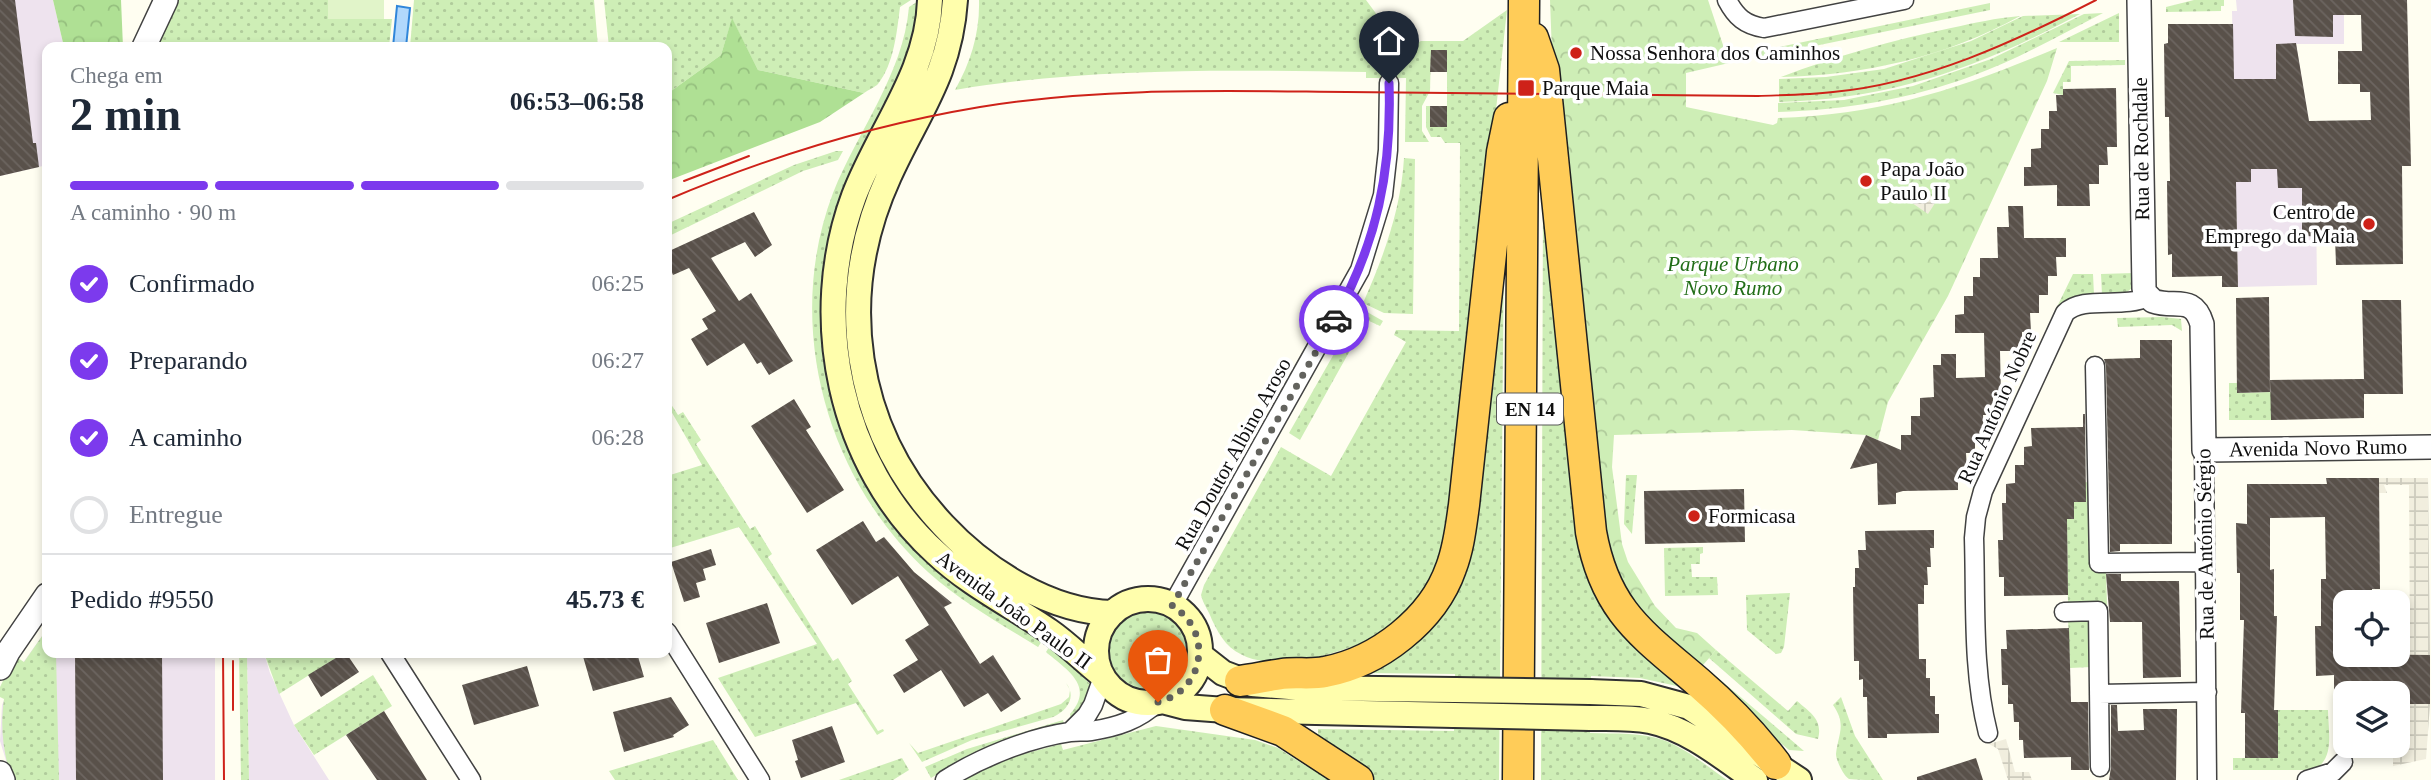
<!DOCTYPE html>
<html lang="pt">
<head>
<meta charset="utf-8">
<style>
  body { margin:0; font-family:Georgia,serif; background:#f6f6f7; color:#1f2937; height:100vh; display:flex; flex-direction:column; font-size:26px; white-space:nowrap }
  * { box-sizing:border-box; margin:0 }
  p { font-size:23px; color:#747a83 }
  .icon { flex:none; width:38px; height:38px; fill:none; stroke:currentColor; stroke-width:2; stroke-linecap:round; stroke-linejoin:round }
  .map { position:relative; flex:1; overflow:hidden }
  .sheet { position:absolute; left:42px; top:42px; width:630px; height:616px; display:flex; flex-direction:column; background:#fff; border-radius:14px; box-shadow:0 4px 10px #0003 }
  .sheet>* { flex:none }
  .fabs { position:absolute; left:2333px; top:590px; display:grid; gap:14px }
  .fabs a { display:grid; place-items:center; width:77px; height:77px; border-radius:14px; background:#fff; box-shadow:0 4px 10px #0003; font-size:35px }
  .pin { position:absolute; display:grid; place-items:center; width:60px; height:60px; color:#fff; margin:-72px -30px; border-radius:50% 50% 50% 0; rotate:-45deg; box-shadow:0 0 7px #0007 }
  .pin .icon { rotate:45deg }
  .courier { position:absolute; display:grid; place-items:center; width:70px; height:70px; margin:-35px; border:5px solid #7c3aed; border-radius:50%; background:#fff; color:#222; box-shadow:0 2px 9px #0007 }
  .head em { font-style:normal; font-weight:700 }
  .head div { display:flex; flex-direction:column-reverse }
  .head { display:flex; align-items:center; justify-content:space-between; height:119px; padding:0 28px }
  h1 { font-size:46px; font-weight:700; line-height:52px }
  .bar { display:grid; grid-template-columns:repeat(4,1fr); gap:10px 7px; align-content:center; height:84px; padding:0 28px }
  .bar i { height:9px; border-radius:5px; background:#e0e1e3 }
  .bar .active { background:#7c3aed }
  .bar p { grid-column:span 4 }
  .line { display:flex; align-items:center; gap:18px; padding:0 28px; border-top:2px solid #e0e1e3 }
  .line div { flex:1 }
  ol { padding:0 28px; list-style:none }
  li { display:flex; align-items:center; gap:21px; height:77px }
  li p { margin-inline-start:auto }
  li .icon { padding:7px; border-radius:50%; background:#7c3aed; color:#fff; stroke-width:4 }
  li:last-child { color:#747a83 }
  li i { width:38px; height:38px; border:4px solid #e0e1e3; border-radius:50% }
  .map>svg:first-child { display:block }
  .industrial { fill:#eee3ee }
  .grass { fill:url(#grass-dots) }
  .forest { fill:url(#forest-crowns) }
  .park { fill:url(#park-crowns) }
  .pitch { fill:#e1f4c9 }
  .plaza { fill:url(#plaza-grid) }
  .water { fill:#b1d8fc; stroke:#3086da; stroke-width:2 }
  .building { fill:url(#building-back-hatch) }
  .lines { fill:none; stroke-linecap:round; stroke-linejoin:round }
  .minor-casing { stroke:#424242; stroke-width:21 }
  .tertiary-casing { stroke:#424242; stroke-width:26 }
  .secondary-casing { stroke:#313131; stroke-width:28 }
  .trunk-casing { stroke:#202020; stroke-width:33 }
  .minor { stroke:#fff; stroke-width:18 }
  .tertiary { stroke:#fff; stroke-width:23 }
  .secondary { stroke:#fffeac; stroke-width:24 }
  .trunk { stroke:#ffcc58; stroke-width:30 }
  .tram { stroke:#ce2219; stroke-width:2 }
  .secondary-bridge-casing { stroke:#313131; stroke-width:28; stroke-linecap:butt }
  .secondary-bridge { stroke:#fffeac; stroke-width:24 }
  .done { stroke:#63635e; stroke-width:7; stroke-dasharray:0 12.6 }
  .route { stroke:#7c3aed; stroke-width:9 }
  .poi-dot { fill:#ce2219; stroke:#fff; stroke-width:2.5 }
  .labels { text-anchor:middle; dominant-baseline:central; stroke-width:7; stroke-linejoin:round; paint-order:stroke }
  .shield { fill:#fff; stroke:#575757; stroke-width:2 }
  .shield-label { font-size:19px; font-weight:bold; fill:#0f0f0f }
  .poi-label { font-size:21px; fill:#0f0f0f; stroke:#fff; text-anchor:start }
  .street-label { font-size:21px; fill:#0f0f0f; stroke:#fff }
  .park-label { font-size:21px; font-style:italic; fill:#226e18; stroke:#fff }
</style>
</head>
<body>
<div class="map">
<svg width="2431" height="780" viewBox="0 0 2431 780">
  <defs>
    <pattern id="grass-dots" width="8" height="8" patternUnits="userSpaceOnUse" patternTransform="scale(1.75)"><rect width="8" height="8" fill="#ceeeb6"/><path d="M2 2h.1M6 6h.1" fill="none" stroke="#b0cb9b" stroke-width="1.8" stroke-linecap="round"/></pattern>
    <pattern id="forest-crowns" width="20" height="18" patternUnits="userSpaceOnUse" patternTransform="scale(1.75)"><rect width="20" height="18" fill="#afe094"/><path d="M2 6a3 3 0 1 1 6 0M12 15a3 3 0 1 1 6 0" fill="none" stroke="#95bf7e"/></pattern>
    <pattern id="park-crowns" width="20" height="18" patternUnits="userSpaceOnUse" patternTransform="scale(1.75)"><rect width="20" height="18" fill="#ceeeb6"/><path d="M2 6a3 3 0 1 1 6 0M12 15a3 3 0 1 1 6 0" fill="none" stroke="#b0cb9b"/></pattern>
    <pattern id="plaza-grid" width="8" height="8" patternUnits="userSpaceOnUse" patternTransform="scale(1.75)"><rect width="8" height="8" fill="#f1eede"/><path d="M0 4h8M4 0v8" fill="none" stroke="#cdcbbd"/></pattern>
    <pattern id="building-back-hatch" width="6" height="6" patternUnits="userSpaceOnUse" patternTransform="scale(1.75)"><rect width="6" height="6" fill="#59514a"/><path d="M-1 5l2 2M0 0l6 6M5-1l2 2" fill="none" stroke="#6c6560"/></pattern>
  </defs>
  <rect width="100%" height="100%" fill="#fffef1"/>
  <path class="industrial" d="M0,0H53L64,47H47V165L0,176Z
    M2236,0H2344V44H2296L2309,122H2315L2317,285L2238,287L2232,11H2237Z
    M47,629V653H215V780H12L0,741L2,705L15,674Z
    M264,653L270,673L294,725L329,780H249L247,656Z"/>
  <path class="grass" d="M177,0H328V19H392L389,47H156Z
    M414,0H594L598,47H410Z
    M604,0H911L900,7C897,31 894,64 878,84C875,87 868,90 864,93L758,70L732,19L721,55L667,94V47H609Z
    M920,0L918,20L823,338L829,381L868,483L1044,638L1038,647C1001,624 961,602 928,572C826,479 783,324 833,193C858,130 903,75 909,7Z
    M979,0H1366L1389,31L1407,48L1421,41H1463L1507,10L1447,554L1413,612L1362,650L1359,644C1323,658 1257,677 1226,643C1220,636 1216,628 1212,620C1209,611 1203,604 1201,595L1204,585L1281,447L1331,476L1406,342L1394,335L1396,330L1459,331L1460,143H1445L1441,137H1431L1426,127V106H1430V127H1447V51L1431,50L1430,91L1422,106V131L1429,142H1405L1406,78H1366V72C1229,70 1091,67 955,90C971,62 980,32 979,0Z
    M2194,0H2224V6H2221V11L2166,12V7Z
    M1990,3V10L1761,57L1760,51Z
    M2103,13C2060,35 2018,59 1972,76C1910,99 1845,110 1778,112V103L1844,100L1913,86L1991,59L2084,14Z
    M2119,13V42H2059Z
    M2080,14C1980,67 1893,99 1779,102V79L1826,77L1884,69L1971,41L2023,16Z
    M2020,16C1946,57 1865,75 1781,77C1836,56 1893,40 1951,28C1974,23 1996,18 2020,16Z
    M2125,60V65L2071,66V82H2063V95L2053,93L2069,61Z
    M836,151H843L838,160L803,171L667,237V224L794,165Z
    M1404,158L1415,159L1413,314L1384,313L1363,303C1384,256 1401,209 1404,158Z
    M1543,203L1576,475L1686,688L1640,678L1591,676L1590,702L1628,703L1677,713L1782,780H1773L1707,735L1590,708V733C1615,734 1642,732 1666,741C1688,750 1708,767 1727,780H1541Z
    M1504,246L1499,780H1371L1318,743V729L1454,731V707L1366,705V699L1454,700L1455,674L1364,673L1439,604Z
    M2134,273V286L2126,293L2102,295L2101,274Z
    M2073,274H2093L2094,295C2078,295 2067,298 2055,311Z
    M1360,308L1383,321L1380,326L1367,320L1300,440L1289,433Z
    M2162,317L2181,319L2182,331L2172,325L2118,327L2117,318Z
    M2229,383H2237V393L2271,392V420H2229Z
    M667,398L678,415L683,412L701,440L696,444L750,529L755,526L772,554L768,557L833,661L838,658L852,681L848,684L878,731L883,729L884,731L877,735L856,703L755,737L718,678L817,644L739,527L667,549V476L702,465L667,404Z
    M1626,475H1637L1632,534L1624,524Z
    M2088,482L2089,530H2092L2093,571H2106L2107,605H2068L2067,519H2074V502L2081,483Z
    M1703,547V553L1700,554V564H1691L1692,577H1717L1718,595L1665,596L1664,548Z
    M1790,593L1784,647L1781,653L1776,654L1747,630L1746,595Z
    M1109 651a39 39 0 1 1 78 0a39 39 0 1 1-78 0Z
    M2068,618L2088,620L2090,623L2091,667L2070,668Z
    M47,629V653H56L59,780H12C3,753 0,727 4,699L0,697V687L15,656L24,662Z
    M1051,644L1090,684L1089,700L1071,721L1070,714C1095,686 1067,670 1046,652Z
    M1716,650L1788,711L1797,701C1811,713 1823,720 1818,739L1796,734L1709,658Z
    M239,653H261L247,656L249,780H241Z
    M264,653H344L279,694Z
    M1710,671L1804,751L1789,750L1704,678Z
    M373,675L392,706L314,755L294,725Z
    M1066,683C1077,697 1067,711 1053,717L972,740L922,762L909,743L918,753L1061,704L1069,697L1070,690Z
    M1841,697L1855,736L1883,780C1874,780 1856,780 1849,779C1843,775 1836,760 1836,754C1838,734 1847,725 1833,705Z
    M2278,710H2328C2328,730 2336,763 2311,770H2233V758H2278Z
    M1063,720L1064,724C1014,737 975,750 931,778L925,767L967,749Z
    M1156,726L1255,740L1278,748L1306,766L1312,758L1344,780H962C992,761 1027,753 1061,744L1063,750Z
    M713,740L738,780H615L609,771Z
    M902,758L909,770L893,780H839Z"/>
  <path class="forest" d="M53,0H121L123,47H64Z
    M732,18L758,70L864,93L820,122L667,181V94L721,55Z"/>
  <path class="park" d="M1550,0H1708L1729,63L1686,73V107L1773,125L1777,123L1778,118C1882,115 1962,88 2057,48L2047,81L1948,296L1888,402L1878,440L1866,435L1792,430L1614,435L1612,467L1622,544L1628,562L1655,606L1676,628L1697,633L1716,650L1697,672L1641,623L1606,564L1554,107Z"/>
  <path class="pitch" d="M328,0H384V19H328Z"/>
  <path class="plaza" d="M1912,182L1937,200L1928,214L1902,196Z
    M2379,478H2428L2430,655H2410L2409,485H2384L2387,493H2379Z
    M2398,704H2430L2426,759L2393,766V746H2398Z
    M2006,739L2015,772H2029L2032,780H2008L1998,749L1989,744Z"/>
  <path class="water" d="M397,6L410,8L406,47H393Z"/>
  <path class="building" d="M0,0H15L33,143H36L39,167L0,176Z
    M2293,0H2407L2411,166H2402L2403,264L2336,265L2335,237L2302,236V188H2278L2277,169H2251V182H2236L2238,287H2222V276L2172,277V254L2168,255L2167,181H2170L2169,117H2165L2164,44L2168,43V24H2233L2234,79H2276V44L2296,43L2309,121L2371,120L2370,92H2360V84H2338V51H2362L2361,15H2333V37L2295,36Z
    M1431,50H1447V72H1430Z
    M2116,88L2117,147H2107L2108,165H2099V184H2089L2090,206H2057V185L2024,186V167H2031V149L2041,148V129H2049V111H2057L2056,95H2063V89Z
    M1430,106H1447V127H1430Z
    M2008,206H2023L2024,238H2066V257H2056L2057,276H2048V295H2039V313H2030L2031,332H2022V351H2000L2001,396H1993V415H1983L1984,434H1975V453H1966L1967,471H1958V490L1903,491L1896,493V504L1878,505L1877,463L1850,469L1866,435L1901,450V435H1911V416H1920V398L1934,397L1933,365H1941V354H1956V378L1985,377L1984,333H1955V315L1964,314V296H1973V277H1980V258H1998L1997,227H2009Z
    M754,212L772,245L755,257L745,242L711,258L739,301L751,293L793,361L769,375L761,362L757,364L744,343L707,366L691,339L708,329L702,319L716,311L689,268L673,275L667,262V252Z
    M2269,297L2270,392L2237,393L2236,298Z
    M2362,300H2401L2403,394H2364V418L2271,420L2270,380L2364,379Z
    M2140,340H2172V544H2120V551L2110,552L2106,366L2104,359L2140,358Z
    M794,399L811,427L806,430L844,490L807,513L751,426Z
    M2083,414H2085L2086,502H2074V519H2067L2068,595L2004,596V577H1999L1998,540H2003L2002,503H2006V484L2015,483V465H2024V447L2032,446L2031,428L2083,427Z
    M2326,478H2379L2380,589H2372V602H2345V654L2430,655V704H2398V693H2334V675L2316,676L2315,626H2321V579H2326L2325,517L2270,518V570L2274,569V616H2277L2274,710H2278V758H2245V713H2241L2244,620H2240V573H2237L2236,523L2247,524V484H2327Z
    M1744,489L1745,542L1645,544L1644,491Z
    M863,521L876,542L884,537L914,572L952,603L944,607L980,664L993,655L1021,699L1001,712L988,693L964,707L941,670L904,693L893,675L918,660L905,640L929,625L898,576L852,605L816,550Z
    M1934,530V548H1930L1931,567H1927L1928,585H1924V604H1918L1919,659H1926V678H1930V696H1935V714H1939V733L1887,734V738H1868L1867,697H1863V679L1859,680V661H1854L1853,587H1855V568H1859L1858,550H1866L1865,531Z
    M711,549L716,565L703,569L706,580L696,583L700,597L684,602L671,562Z
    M2106,574H2121V581H2179L2181,677L2143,678L2142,622H2110Z
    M767,603L780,643L719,663L706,623Z
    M2069,628L2071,702H2088L2089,770H2071V757L2024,758L2023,740H2019V722H2014L2013,704H2008V685H2002L2001,649H2007L2006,630Z
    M75,653H162L163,780H76Z
    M344,653H346L359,672L321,697L308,675Z
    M582,653H637L644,677L593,691Z
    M527,666L539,706L474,725L462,685Z
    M671,697L689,725L673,735L674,737L624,752L613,712Z
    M2111,705H2117L2118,731L2144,730L2143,709H2177L2176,780H2109L2111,767Z
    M384,711L397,732L427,780H377L346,735Z
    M832,726L845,762L801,778L795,761L798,760L792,740Z
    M1976,758L1983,780H1917V777Z"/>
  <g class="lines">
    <g class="minor-casing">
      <path id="minor" d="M1727,0C1736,17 1745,25 1764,28L1904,0
        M2095,366L2099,563L2205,562
        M2204,450L2207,780
        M1172,606L1360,270L1383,195L1388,150L1389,83
        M2064,612L2098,611L2100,767
        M667,632L760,780
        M390,653L471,780
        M2099,694L2207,692
        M1070,732L1087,715L1093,705L1103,677
        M1988,733C1972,670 1976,603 1974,538L1976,517L1983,491L2065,313C2083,295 2123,309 2148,297
        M945,780C980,758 1028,738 1070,732C1077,731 1084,732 1091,731C1117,727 1139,720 1158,702
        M2307,780L2333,772L2343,762"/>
    </g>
    <g class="tertiary-casing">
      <path id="tertiary" d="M2139,0L2144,288L2145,293L2153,301C2175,309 2193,294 2202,324L2204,450L2431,447
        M144,47L166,0
        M0,668L8,652L47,595
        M0,773L3,780"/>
    </g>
    <g class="secondary-casing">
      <path id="secondary" d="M930,0C928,73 879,130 854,196C809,317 839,465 936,553C970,585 1011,605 1049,631C1068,644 1084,661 1102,675
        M955,0C950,75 918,112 889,176C834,296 853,429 943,525C985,570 1050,612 1113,613
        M1096 651a52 52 0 1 1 104 0a52 52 0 1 1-104 0Z
        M1200,655L1223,673L1252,684L1302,688L1455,690
        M1590,692L1641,694L1689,707L1799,780
        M1162,701L1185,707L1225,710L1454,715
        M1590,718C1610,718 1630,717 1650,721C1689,729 1723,758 1755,780"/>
    </g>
    <g class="trunk-casing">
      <path id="trunk" d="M1533,38L1544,70L1591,532C1605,611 1642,634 1698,682C1727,707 1753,734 1776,764
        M1240,681C1254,679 1268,676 1282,674C1296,672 1311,675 1325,672C1378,662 1433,620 1451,568C1459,547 1461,526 1464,505L1502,152L1509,118
        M1225,710L1283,731L1358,780
        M1518,780L1524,0"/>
    </g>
    <use href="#minor" class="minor"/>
    <use href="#tertiary" class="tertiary"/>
    <use href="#secondary" class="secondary"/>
    <use href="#trunk" class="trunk"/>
    <path class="tram" d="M684,181L749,156
      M667,200C768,157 872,125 980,107C1101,87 1225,91 1347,92C1484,94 1621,94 1758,96C1783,95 1808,95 1833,92C1924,84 2016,41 2096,0
      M223,653L224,780
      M233,710V661"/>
    <g class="secondary-bridge-casing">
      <path id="secondary-bridge" d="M1455,690L1590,692
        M1454,715L1590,718"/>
    </g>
    <use href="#secondary-bridge" class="secondary-bridge"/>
  </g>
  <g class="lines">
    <path class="done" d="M1158,702C1206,690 1213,630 1172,606L1334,320"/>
    <path class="route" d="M1334,320C1377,243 1392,171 1389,83"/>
  </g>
  <g class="poi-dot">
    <circle cx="1576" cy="53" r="7"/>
    <rect x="1517" y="79" width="18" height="18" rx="3.5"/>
    <circle cx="1866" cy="181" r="7"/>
    <circle cx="2369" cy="224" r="7"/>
    <circle cx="1694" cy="516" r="7"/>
  </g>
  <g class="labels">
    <rect class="shield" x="1497" y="393.5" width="66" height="31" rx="5"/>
    <g class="shield-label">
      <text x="1530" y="409">EN 14</text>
    </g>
    <g class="poi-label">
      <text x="1590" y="53">Nossa Senhora dos Caminhos</text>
      <text x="1542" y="88">Parque Maia</text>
      <text x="1880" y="169">Papa João<tspan x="1880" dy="24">Paulo II</tspan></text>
      <text x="2355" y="212" text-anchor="end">Centro de<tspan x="2355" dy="24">Emprego da Maia</tspan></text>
      <text x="1708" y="516">Formicasa</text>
    </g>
    <g class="street-label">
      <text transform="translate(2141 149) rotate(-91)">Rua de Rochdale</text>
      <text transform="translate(1997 407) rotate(-66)">Rua António Nobre</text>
      <text transform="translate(2318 448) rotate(-1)">Avenida Novo Rumo</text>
      <text transform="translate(1233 454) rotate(-61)">Rua Doutor Albino Aroso</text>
      <text transform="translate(2205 544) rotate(-91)">Rua de António Sérgio</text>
      <text transform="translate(1014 610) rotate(36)">Avenida João Paulo II</text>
    </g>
    <g class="park-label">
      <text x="1733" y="264">Parque Urbano<tspan x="1733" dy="24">Novo Rumo</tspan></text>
    </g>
  </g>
</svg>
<div class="fabs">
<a><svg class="icon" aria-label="locate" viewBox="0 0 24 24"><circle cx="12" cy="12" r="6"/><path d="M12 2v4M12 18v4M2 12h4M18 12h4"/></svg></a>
<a><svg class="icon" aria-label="layers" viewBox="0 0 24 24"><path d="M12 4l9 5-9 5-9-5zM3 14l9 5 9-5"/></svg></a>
</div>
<div class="pin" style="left:1158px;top:702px;background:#ea580c"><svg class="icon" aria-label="bag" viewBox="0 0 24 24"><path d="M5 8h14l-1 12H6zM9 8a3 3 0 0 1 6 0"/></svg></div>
<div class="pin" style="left:1389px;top:83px;background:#1f2937"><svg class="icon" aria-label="home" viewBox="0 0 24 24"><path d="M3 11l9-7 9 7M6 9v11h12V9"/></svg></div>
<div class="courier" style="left:1334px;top:320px"><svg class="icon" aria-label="car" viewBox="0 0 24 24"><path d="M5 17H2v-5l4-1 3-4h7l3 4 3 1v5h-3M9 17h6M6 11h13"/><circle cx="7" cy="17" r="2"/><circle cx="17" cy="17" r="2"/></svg></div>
<section class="sheet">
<div class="head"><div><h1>2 min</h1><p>Chega em</p></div><em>06:53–06:58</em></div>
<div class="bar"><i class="active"></i><i class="active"></i><i class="active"></i><i></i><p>A caminho · 90 m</p></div>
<ol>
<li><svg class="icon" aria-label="check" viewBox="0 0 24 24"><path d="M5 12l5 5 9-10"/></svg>Confirmado<p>06:25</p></li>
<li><svg class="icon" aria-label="check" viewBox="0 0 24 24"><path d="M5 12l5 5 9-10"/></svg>Preparando<p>06:27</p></li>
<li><svg class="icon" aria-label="check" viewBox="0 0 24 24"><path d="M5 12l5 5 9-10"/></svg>A caminho<p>06:28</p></li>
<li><i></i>Entregue</li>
</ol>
<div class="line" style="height:91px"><div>Pedido #9550</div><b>45.73 €</b></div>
</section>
</div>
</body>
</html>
